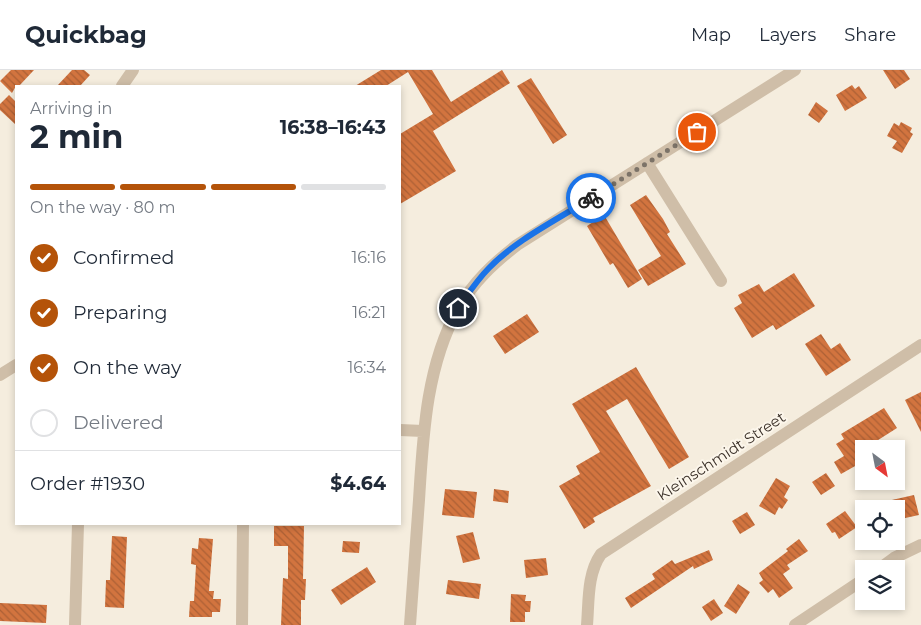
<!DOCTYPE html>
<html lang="en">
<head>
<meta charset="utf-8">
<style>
  body { margin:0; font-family:Montserrat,sans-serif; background:#f2f2f3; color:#1f2937; height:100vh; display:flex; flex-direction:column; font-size:19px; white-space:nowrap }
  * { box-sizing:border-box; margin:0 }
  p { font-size:16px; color:#747a83 }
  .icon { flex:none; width:28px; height:28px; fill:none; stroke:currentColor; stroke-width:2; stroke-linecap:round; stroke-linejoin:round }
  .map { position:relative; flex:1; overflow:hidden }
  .drawer { position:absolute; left:15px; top:15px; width:386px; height:440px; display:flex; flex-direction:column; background:#fff; border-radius:0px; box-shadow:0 2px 8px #0003 }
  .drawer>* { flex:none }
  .needle { width:32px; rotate:148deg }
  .buttons { position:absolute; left:855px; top:370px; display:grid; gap:10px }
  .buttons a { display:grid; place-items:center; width:50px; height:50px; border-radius:0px; background:#fff; box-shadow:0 2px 8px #0003; font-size:25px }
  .pin { position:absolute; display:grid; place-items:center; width:42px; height:42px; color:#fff; margin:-21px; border:2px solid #fff; border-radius:50%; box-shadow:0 1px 5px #0007 }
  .courier { position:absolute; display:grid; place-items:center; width:50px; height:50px; margin:-25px; border:4px solid #1a73e8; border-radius:50%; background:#fff; color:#222; box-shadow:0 1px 6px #0007 }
  .headline em { font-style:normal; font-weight:700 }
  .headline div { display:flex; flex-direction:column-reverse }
  .headline { display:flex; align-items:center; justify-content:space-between; height:85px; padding:0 15px }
  h1 { font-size:32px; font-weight:700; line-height:38px }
  .bar { display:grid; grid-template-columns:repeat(4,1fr); gap:8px 5px; align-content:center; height:60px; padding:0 15px }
  .bar i { height:6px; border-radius:4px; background:#e0e1e3 }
  .bar .selected { background:#b45309 }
  .bar p { grid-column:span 4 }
  .line { display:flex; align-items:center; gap:12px; padding:0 15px; border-top:1px solid #e0e1e3 }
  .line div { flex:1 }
  ol { padding:0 15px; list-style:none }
  li { display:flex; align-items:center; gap:15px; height:55px }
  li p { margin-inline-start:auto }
  li .icon { padding:5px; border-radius:50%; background:#b45309; color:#fff; stroke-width:4 }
  li:last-child { color:#747a83 }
  li i { width:28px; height:28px; border:2px solid #e0e1e3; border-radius:50% }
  header { display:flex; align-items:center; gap:30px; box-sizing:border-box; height:70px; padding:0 25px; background:#fff; border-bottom:1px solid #e0e1e3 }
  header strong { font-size:24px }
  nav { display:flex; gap:28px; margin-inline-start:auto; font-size:18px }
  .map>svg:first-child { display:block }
  .building { fill:url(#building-back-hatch) }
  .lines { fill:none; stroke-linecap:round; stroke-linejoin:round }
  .minor { stroke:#cfbea8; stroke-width:12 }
  .done { stroke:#7c7368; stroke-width:5; stroke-dasharray:0 9 }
  .route { stroke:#1a73e8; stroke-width:6 }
  .labels { text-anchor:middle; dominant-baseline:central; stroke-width:4; stroke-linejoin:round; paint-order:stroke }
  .street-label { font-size:15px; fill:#3b3129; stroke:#fcf6eb }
</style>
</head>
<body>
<header>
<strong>Quickbag</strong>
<nav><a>Map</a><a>Layers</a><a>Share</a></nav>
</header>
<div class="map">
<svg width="921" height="555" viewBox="0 0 921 555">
  <defs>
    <pattern id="building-back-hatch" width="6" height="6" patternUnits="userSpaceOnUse" patternTransform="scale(1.25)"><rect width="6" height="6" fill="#d2743f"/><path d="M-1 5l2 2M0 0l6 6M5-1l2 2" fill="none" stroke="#ac6035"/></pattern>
  </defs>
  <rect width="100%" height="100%" fill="#f5edde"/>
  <path class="building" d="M11,0H34L19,16H16L12,23L0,11Z
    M72,0H84L90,5L80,16H57Z
    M381,0H432L451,32L502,0L510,13L433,61L456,101L400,134V64L433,44L408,2L386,16H355Z
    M883,0H904L910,9L895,19Z
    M531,8L567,65L553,74L517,16Z
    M852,15L855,19L859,16L867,28L845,41L836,25Z
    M9,25L16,32V55L0,40V34Z
    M816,32L828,41L819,53L808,45Z
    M901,52L912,58L910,62L913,64L902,83L892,78L897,71L887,66L894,53L899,56Z
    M646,125L663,149L670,162L667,164L686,194L648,216L638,200L661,186L630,135Z
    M604,145L642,209L628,218L613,193L610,195L587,156Z
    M794,203L815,236L776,260L773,255L752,268L734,238L742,233L738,225L759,214L764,222Z
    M527,244L539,262L505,284L493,266Z
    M821,264L831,279L840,273L851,290L826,306L805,274Z
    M636,297L689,387L669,399L627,329L606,341L651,416L593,448L595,452L584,459L559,416L580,404L576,396L600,382L572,334Z
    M921,322V362L905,330Z
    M884,338L897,358L864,379V391L841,404L834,392L844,386L836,374L844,369L841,364Z
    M826,403L835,416L821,425L812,412Z
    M776,408L790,416L784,427L788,430L782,439L779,437L775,445L759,436Z
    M445,419L477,422L474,448L442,445Z
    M494,419L509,421L508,433L493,431Z
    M914,425L919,445L896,450V439H875L874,434Z
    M845,441L857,457L839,469L835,462L832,463L826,454Z
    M747,442L755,455L740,464L732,451Z
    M274,456H304L303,509H306L305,530H301V555H281L283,508L288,509V476H274Z
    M473,462L480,489L463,493L456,466Z
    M112,466L127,467L124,538L105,537L106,510H110Z
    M199,468L213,469L209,521H214L213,529H221L220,542H212V547H189L190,531H194L196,495L191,494L192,478L198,479Z
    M799,469L808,481L787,495L790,499L783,504L793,518L779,528L773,519L768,523L759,513L763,510L759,503L788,481L786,479Z
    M343,471L360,472L359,483L342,482Z
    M709,480L713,490L694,499L693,496L631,538L625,528L655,509L652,504L672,490L675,494Z
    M546,488L548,505L526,508L524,490Z
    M367,497L376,512L341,535L331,520Z
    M448,510L481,514L479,529L446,524Z
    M738,514L750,522L736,544L724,536Z
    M511,524L526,525L525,531H531L530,542H525V552H510Z
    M714,529L723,543L711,551L702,537Z
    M0,533L47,535L46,553L0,551Z"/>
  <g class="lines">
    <path class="minor" d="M122,16L133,0
      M647,93L721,211
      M0,305L16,295
      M400,360L423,361
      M879,499L894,488L921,475
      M75,555L78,454
      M242,555L243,454
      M410,555C413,513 416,472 419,430C423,366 426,296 458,239C473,212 494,193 517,175L795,0
      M587,555C589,531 587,504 601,484L921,275
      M795,555L864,509"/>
  </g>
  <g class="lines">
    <path class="done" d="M591,128L697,62"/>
    <path class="route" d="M458,238C468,224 477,210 489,198C517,169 557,150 591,128"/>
  </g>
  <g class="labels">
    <g class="street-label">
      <text transform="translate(721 386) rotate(-33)">Kleinschmidt Street</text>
    </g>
  </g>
</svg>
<div class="buttons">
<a><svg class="needle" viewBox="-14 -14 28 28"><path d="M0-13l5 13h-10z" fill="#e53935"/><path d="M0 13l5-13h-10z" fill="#747a83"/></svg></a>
<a><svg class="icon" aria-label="locate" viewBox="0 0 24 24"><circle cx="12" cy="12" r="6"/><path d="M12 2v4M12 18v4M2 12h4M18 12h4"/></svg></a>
<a><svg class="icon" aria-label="layers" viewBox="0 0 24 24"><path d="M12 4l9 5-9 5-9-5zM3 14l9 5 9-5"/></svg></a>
</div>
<div class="pin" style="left:697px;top:62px;background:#ea580c"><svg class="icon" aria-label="bag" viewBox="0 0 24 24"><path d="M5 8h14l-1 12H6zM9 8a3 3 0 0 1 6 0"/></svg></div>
<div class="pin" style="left:458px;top:238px;background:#1f2937"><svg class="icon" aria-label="home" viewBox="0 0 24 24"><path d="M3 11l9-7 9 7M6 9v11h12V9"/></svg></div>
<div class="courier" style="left:591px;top:128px"><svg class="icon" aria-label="bike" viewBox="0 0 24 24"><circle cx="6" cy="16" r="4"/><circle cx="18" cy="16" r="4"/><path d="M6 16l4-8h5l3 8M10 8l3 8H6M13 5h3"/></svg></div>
<section class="drawer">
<div class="headline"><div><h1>2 min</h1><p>Arriving in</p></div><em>16:38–16:43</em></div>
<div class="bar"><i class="selected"></i><i class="selected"></i><i class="selected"></i><i></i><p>On the way · 80 m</p></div>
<ol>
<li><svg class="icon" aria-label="check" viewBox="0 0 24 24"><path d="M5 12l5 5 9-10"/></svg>Confirmed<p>16:16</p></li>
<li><svg class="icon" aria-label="check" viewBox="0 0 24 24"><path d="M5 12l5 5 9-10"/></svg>Preparing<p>16:21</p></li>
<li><svg class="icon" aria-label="check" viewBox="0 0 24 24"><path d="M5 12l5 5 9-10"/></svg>On the way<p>16:34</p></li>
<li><i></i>Delivered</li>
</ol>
<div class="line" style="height:65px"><div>Order #1930</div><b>$4.64</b></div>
</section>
</div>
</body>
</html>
